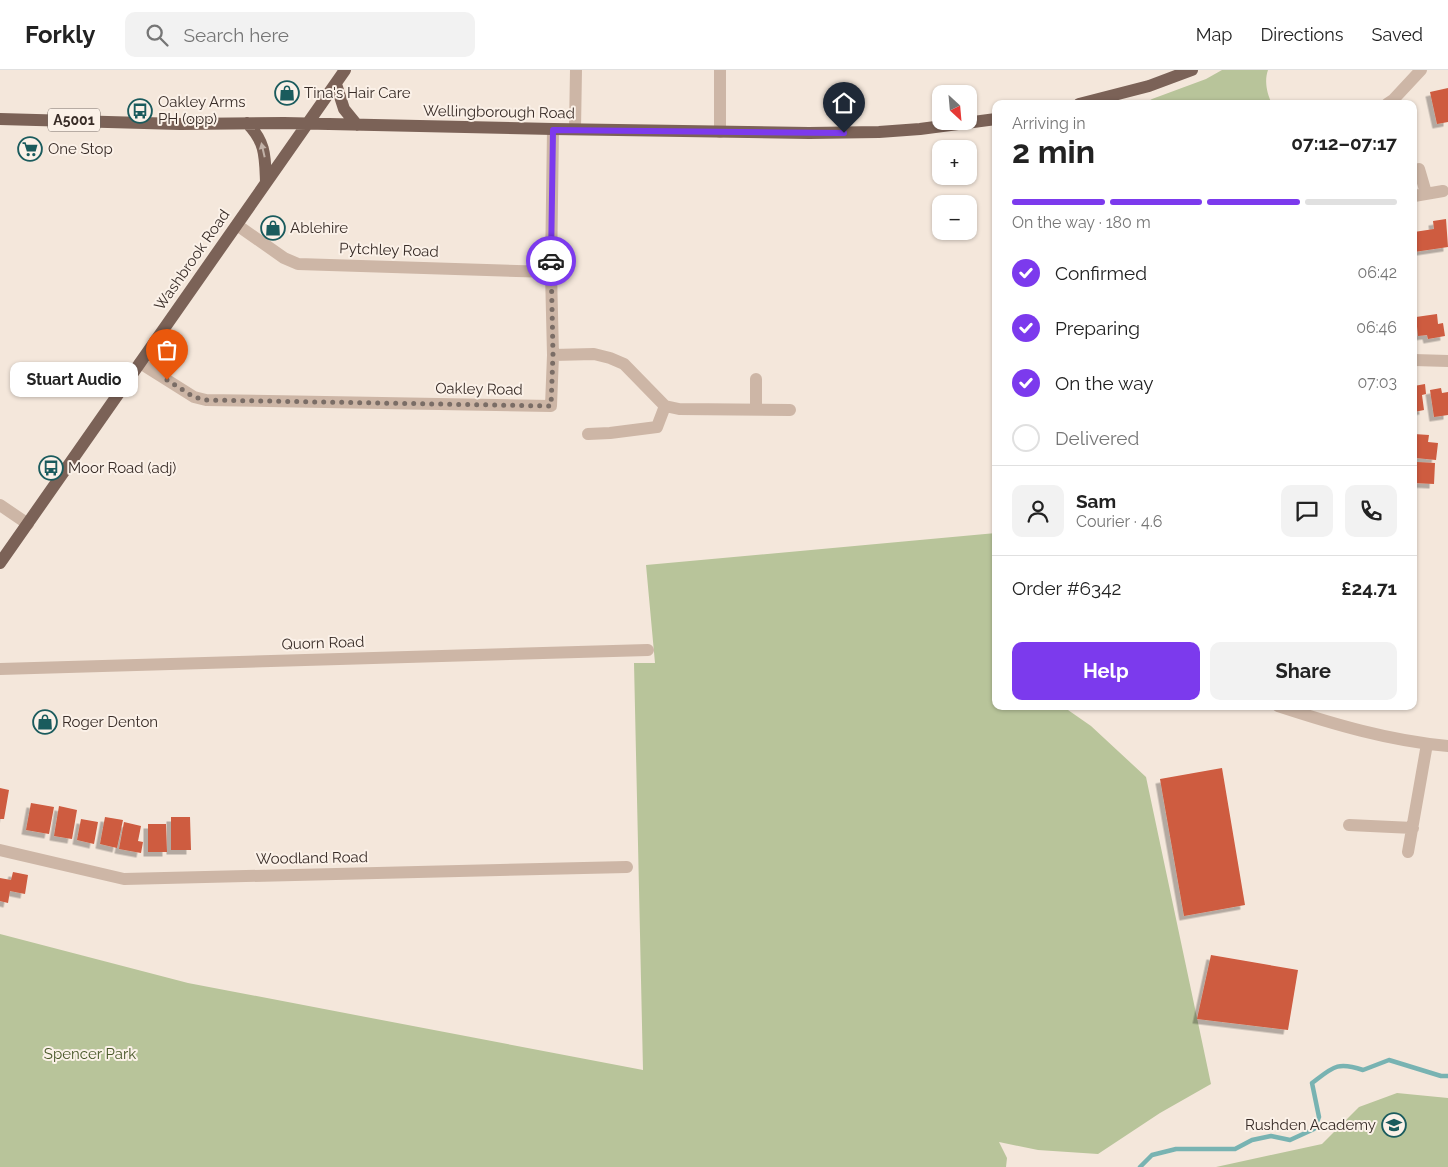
<!DOCTYPE html>
<html lang="en">
<head>
<meta charset="utf-8">
<style>
  body { margin:0; font-family:Raleway,sans-serif; background:#f2f2f2; color:#222; height:100vh; display:flex; flex-direction:column; font-size:19px; white-space:nowrap }
  * { box-sizing:border-box; margin:0 }
  p { font-size:16px; color:#767676 }
  .icon { flex:none; width:28px; height:28px; fill:none; stroke:currentColor; stroke-width:2; stroke-linecap:round; stroke-linejoin:round }
  .map { position:relative; flex:1; overflow:hidden }
  .details { position:absolute; left:992px; top:30px; width:425px; height:610px; display:flex; flex-direction:column; background:#fff; border-radius:10px; box-shadow:0 1px 4px #0004 }
  .details>* { flex:none }
  .needle { width:32px; rotate:154deg }
  .buttons { position:absolute; left:932px; top:15px; display:grid; gap:10px }
  .buttons a { display:grid; place-items:center; width:45px; height:45px; border-radius:10px; background:#fff; box-shadow:0 1px 4px #0004; font-size:25px }
  .pin { position:absolute; display:grid; place-items:center; width:42px; height:42px; color:#fff; margin:-51px -21px; border-radius:50% 50% 50% 0; rotate:-45deg; box-shadow:0 0 5px #0007 }
  .pin .icon { rotate:45deg }
  .courier { position:absolute; display:grid; place-items:center; width:50px; height:50px; margin:-25px; border:4px solid #7c3aed; border-radius:50%; background:#fff; color:#222; box-shadow:0 1px 6px #0007 }
  .bubble { position:absolute; height:35px; border-radius:10px; background:#fff; box-shadow:0 1px 4px #0004; font-size:16px; font-weight:700; line-height:35px; text-align:center }
  .summary em { font-style:normal; font-weight:700 }
  .summary div { display:flex; flex-direction:column-reverse }
  .summary { display:flex; align-items:center; justify-content:space-between; height:85px; padding:0 20px }
  h1 { font-size:32px; font-weight:700; line-height:38px }
  .bar { display:grid; grid-template-columns:repeat(4,1fr); gap:8px 5px; align-content:center; height:60px; padding:0 20px }
  .bar i { height:6px; border-radius:4px; background:#e0e0e0 }
  .bar .active { background:#7c3aed }
  .bar p { grid-column:span 4 }
  .line { display:flex; align-items:center; gap:12px; padding:0 20px; border-top:1px solid #e0e0e0 }
  .line div { flex:1 }
  .round { display:grid; place-items:center; flex:none; width:52px; height:52px; border-radius:10px; background:#f2f2f2 }
  ol { padding:0 20px; list-style:none }
  li { display:flex; align-items:center; gap:15px; height:55px }
  li p { margin-inline-start:auto }
  li .icon { padding:5px; border-radius:50%; background:#7c3aed; color:#fff; stroke-width:4 }
  li:last-child { color:#767676 }
  li i { width:28px; height:28px; border:2px solid #e0e0e0; border-radius:50% }
  .action { display:flex; gap:10px; margin-top:auto; padding:10px 20px }
  .action a { flex:1; height:58px; border-radius:10px; background:#7c3aed; color:#fff; font-size:20px; font-weight:700; line-height:58px; text-align:center }
  .action a+a { background:#f2f2f2; color:#222 }
  header { display:flex; align-items:center; gap:30px; box-sizing:border-box; height:70px; padding:0 25px; background:#fff; border-bottom:1px solid #e0e0e0 }
  header strong { font-size:24px }
  nav { display:flex; gap:28px; margin-inline-start:auto; font-size:18px }
  .search { width:350px; height:45px; background:#f2f2f2; display:flex; align-items:center; gap:12px; box-sizing:border-box; padding:0 18px; border-radius:10px; color:#767676; font-size:19px }
  .map>svg:first-child { display:block }
  .green { fill:#b8c49a }
  .lines { fill:none; stroke-linecap:round; stroke-linejoin:round }
  .stream { stroke:#78b3b2; stroke-width:4.5 }
  .building { fill:#ce5b3f; filter:url(#shadow) }
  .minor { stroke:#cdb6a6; stroke-width:12 }
  .major { stroke:#7b6257; stroke-width:12 }
  .oneway { fill:#c1b1a7 }
  .done { stroke:#7a6d66; stroke-width:5; stroke-dasharray:0 9 }
  .route { stroke:#7c3aed; stroke-width:6 }
  .labels { text-anchor:middle; dominant-baseline:central; stroke-width:4; stroke-linejoin:round; paint-order:stroke }
  .shield { fill:#fbf1e8; stroke:#726761; stroke-width:1 }
  .shield-label { font-size:14px; font-weight:bold; fill:#382c27 }
  .poi-label { font-size:15px; fill:#382c27; stroke:#fbf1e8; text-anchor:start }
  .street-label { font-size:15px; fill:#382c27; stroke:#fbf1e8 }
  .park-label { font-size:15px; fill:#495829; stroke:#fbf1e8 }
</style>
</head>
<body>
<header>
<strong>Forkly</strong>
<div class="search"><svg class="icon" aria-label="search" viewBox="0 0 24 24"><circle cx="10" cy="10" r="6"/><path d="M15 15l6 6"/></svg>Search here</div>
<nav><a>Map</a><a>Directions</a><a>Saved</a></nav>
</header>
<div class="map">
<svg width="1448" height="1097" viewBox="0 0 1448 1097">
  <defs>
    <filter id="shadow"><feDropShadow dx="-4.5" dy="4.5" stdDeviation="0" flood-color="#0004"/></filter>
  </defs>
  <rect width="100%" height="100%" fill="#f4e7db"/>
  <path class="green" d="M1222,0H1268C1264,11 1267,24 1272,34H1143L1152,29L1206,9Z
    M996,463V636H1068V640L1091,656L1146,707L1211,1014L1160,1043L1098,1084L1038,1080L999,1072L1007,1088L1006,1097H0V864L188,913L643,1000L634,593H655L646,495Z
    M1397,1023L1448,1028V1097H1216L1322,1074L1359,1037Z"/>
  <g class="lines">
    <path class="stream" d="M1140,1097L1152,1085L1176,1079H1235L1252,1070L1271,1066L1290,1070L1314,1059L1319,1047L1312,1013C1333,997 1337,991 1363,1000L1389,990L1441,1006H1448"/>
  </g>
  <path class="building" d="M1448,18V52L1437,54L1430,22Z
    M1446,149L1448,177L1414,182V162L1434,159L1433,151Z
    M1437,244L1438,254L1443,253L1445,266L1428,269L1427,265L1418,266L1416,247Z
    M1425,314L1426,324L1422,325L1424,340L1414,342V316Z
    M1441,318L1442,323L1448,322V345L1434,347L1430,320Z
    M1414,364L1429,365L1428,372L1438,373L1436,390L1416,388L1417,378H1414Z
    M1417,392L1435,393L1434,414L1414,413V399H1416Z
    M1222,698L1245,835L1184,846L1160,709Z
    M0,718L9,720L4,749H0Z
    M31,733L54,737L49,764L26,760Z
    M59,736L77,740L72,769L54,766Z
    M105,747L123,750L117,778L100,774Z
    M171,747H190L191,780H171Z
    M81,749L98,752L94,774L77,770Z
    M124,752L141,756L138,771L143,772L141,783L119,779Z
    M148,754H166L167,782H148Z
    M13,802L28,805L25,824L10,821L8,833L0,831V808L11,810Z
    M1211,885L1298,900L1288,960L1197,949Z"/>
  <g class="lines">
    <path class="minor" d="M1387,34L1393,30L1421,0
      M575,59L576,0
      M720,62V0
      M1419,99L1426,123
      M1414,126L1443,121
      M237,155L284,188L298,194L551,202
      M553,285L594,284L610,288L624,294L665,336L679,339L790,340
      M1414,290L1448,291
      M140,293L194,327L206,330L551,336L553,285L551,202L553,59
      M756,309V339
      M588,364L610,363L657,357L665,336
      M0,435L28,454
      M0,599L648,580
      M1278,636C1333,654 1390,671 1448,676
      M1349,755L1413,758
      M0,780L124,809L627,797
      M1408,782L1427,674"/>
    <path class="major" d="M336,14L344,39L357,55
      M1079,34L1149,16L1192,0
      M0,49L180,54L284,53L553,59L809,63L879,62L920,59L996,49
      M247,53C266,72 265,87 266,112
      M0,493L345,0"/>
  </g>
  <defs><path id="oneway-solid" d="M-6-.8H1V-3.2L6.5 0L1 3.2V.8H-6Z" transform="scale(1.25)"/></defs>
  <use class="oneway" href="#oneway-solid" transform="translate(263 80) rotate(-103)"/>
  <g class="lines">
    <path class="done" d="M167,310L194,327L206,330L551,336L553,284L551,191"/>
    <path class="route" d="M551,191L553,60L844,63"/>
  </g>
  <defs>
    <g id="shop-ring" transform="scale(1.25)"><circle r="9.5" fill="#fbf1e8" stroke="#1a5b5d" stroke-width="1.5"/><path d="M-5-2.5h2.3a2.7 3.5 0 0 1 5.4 0H5L5.5 6h-11ZM-1.5-2.5h3a1.5 2.3 0 0 0-3 0Z" fill="#1a5b5d"/></g>
    <g id="bus-ring" transform="scale(1.25)"><circle r="9.5" fill="#fbf1e8" stroke="#1a5b5d" stroke-width="1.5"/><path d="M-5-6H5V4H4V6H2V4H-2V6H-4V4H-5ZM-3.5-4V0h7V-4ZM-3.5 1.2v1.5H-2V1.2ZM2 1.2v1.5H3.5V1.2Z" fill="#1a5b5d"/></g>
    <g id="supermarket-ring" transform="scale(1.25)"><circle r="9.5" fill="#fbf1e8" stroke="#1a5b5d" stroke-width="1.5"/><path d="M-6-5.5h2.5l.6 2H6L4.5 2H-2.5L-4.4-4H-6ZM-1.5 3.2a1.3 1.3 0 1 0 .1 0ZM3 3.2a1.3 1.3 0 1 0 .1 0Z" fill="#1a5b5d"/></g>
    <g id="school-ring" transform="scale(1.25)"><circle r="9.5" fill="#fbf1e8" stroke="#1a5b5d" stroke-width="1.5"/><path d="M0-5L7-2L0 1L-7-2ZM-4 1L0 2.5L4 1V4Q0 6-4 4Z" fill="#1a5b5d"/></g>
  </defs>
  <g fill-rule="evenodd">
    <use href="#shop-ring" x="287" y="23"/>
    <use href="#bus-ring" x="140" y="41"/>
    <use href="#supermarket-ring" x="30" y="79"/>
    <use href="#shop-ring" x="273" y="158"/>
    <use href="#bus-ring" x="51" y="398"/>
    <use href="#shop-ring" x="45" y="652"/>
    <use href="#school-ring" x="1394" y="1055"/>
  </g>
  <g class="labels">
    <rect class="shield" x="48" y="38.5" width="52" height="23" rx="4"/>
    <g class="shield-label">
      <text x="74" y="50">A5001</text>
    </g>
    <g class="poi-label">
      <text x="304" y="23">Tina's Hair Care</text>
      <text x="158" y="32">Oakley Arms<tspan x="158" dy="17">PH (opp)</tspan></text>
      <text x="48" y="79">One Stop</text>
      <text x="290" y="158">Ablehire</text>
      <text x="68" y="398">Moor Road (adj)</text>
      <text x="62" y="652">Roger Denton</text>
      <text x="1376" y="1055" text-anchor="end">Rushden Academy</text>
    </g>
    <g class="street-label">
      <text transform="translate(499 42) rotate(1)">Wellingborough Road</text>
      <text transform="translate(389 180) rotate(2)">Pytchley Road</text>
      <text transform="translate(192 190) rotate(-55)">Washbrook Road</text>
      <text transform="translate(479 319) rotate(1)">Oakley Road</text>
      <text transform="translate(323 573) rotate(-2)">Quorn Road</text>
      <text transform="translate(312 788) rotate(-1)">Woodland Road</text>
    </g>
    <g class="park-label">
      <text x="90" y="984">Spencer Park</text>
    </g>
  </g>
</svg>
<div class="buttons">
<a><svg class="needle" viewBox="-14 -14 28 28"><path d="M0-13l5 13h-10z" fill="#e53935"/><path d="M0 13l5-13h-10z" fill="#767676"/></svg></a>
<a>+</a>
<a>−</a>
</div>
<div class="pin" style="left:167px;top:310px;background:#ea580c"><svg class="icon" aria-label="bag" viewBox="0 0 24 24"><path d="M5 8h14l-1 12H6zM9 8a3 3 0 0 1 6 0"/></svg></div>
<div class="pin" style="left:844px;top:63px;background:#1f2937"><svg class="icon" aria-label="home" viewBox="0 0 24 24"><path d="M3 11l9-7 9 7M6 9v11h12V9"/></svg></div>
<div class="courier" style="left:551px;top:191px"><svg class="icon" aria-label="car" viewBox="0 0 24 24"><path d="M5 17H2v-5l4-1 3-4h7l3 4 3 1v5h-3M9 17h6M6 11h13"/><circle cx="7" cy="17" r="2"/><circle cx="17" cy="17" r="2"/></svg></div>
<div class="bubble" style="left:10px;top:292px;width:128px">Stuart Audio</div>
<section class="details">
<div class="summary"><div><h1>2 min</h1><p>Arriving in</p></div><em>07:12–07:17</em></div>
<div class="bar"><i class="active"></i><i class="active"></i><i class="active"></i><i></i><p>On the way · 180 m</p></div>
<ol>
<li><svg class="icon" aria-label="check" viewBox="0 0 24 24"><path d="M5 12l5 5 9-10"/></svg>Confirmed<p>06:42</p></li>
<li><svg class="icon" aria-label="check" viewBox="0 0 24 24"><path d="M5 12l5 5 9-10"/></svg>Preparing<p>06:46</p></li>
<li><svg class="icon" aria-label="check" viewBox="0 0 24 24"><path d="M5 12l5 5 9-10"/></svg>On the way<p>07:03</p></li>
<li><i></i>Delivered</li>
</ol>
<div class="line" style="height:90px"><a class="round"><svg class="icon" aria-label="person" viewBox="0 0 24 24"><circle cx="12" cy="8" r="4"/><path d="M4 21q1-7 8-7t8 7"/></svg></a><div><b>Sam</b><p>Courier · 4.6</p></div><a class="round"><svg class="icon" aria-label="chat" viewBox="0 0 24 24"><path d="M4 5h16v11H9l-5 4z"/></svg></a><a class="round"><svg class="icon" aria-label="phone" viewBox="0 0 24 24"><path d="M5 4h4l2 5-3 2q2 4 5 5l2-3 5 2v4C11 20 4 13 5 4z"/></svg></a></div>
<div class="line" style="height:65px"><div>Order #6342</div><b>£24.71</b></div>
<div class="action"><a>Help</a><a>Share</a></div>
</section>
</div>
</body>
</html>
